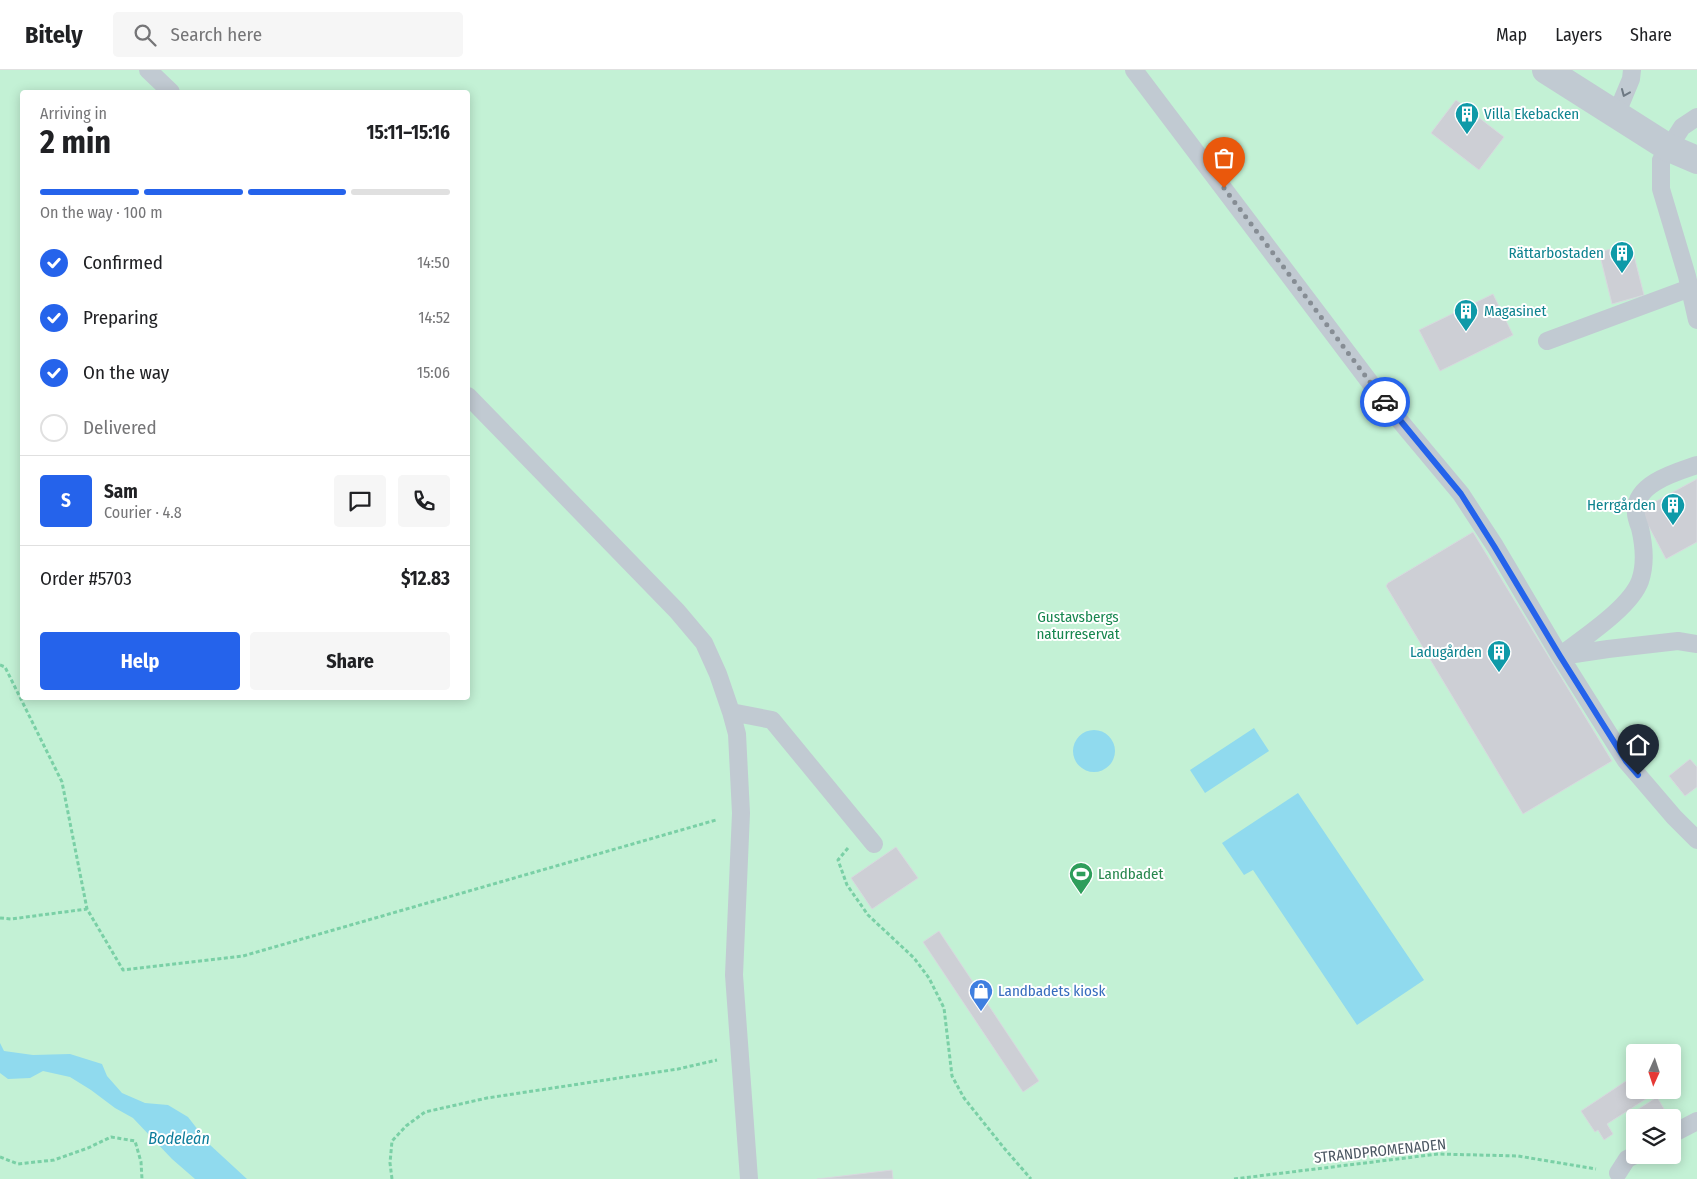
<!DOCTYPE html>
<html lang="en">
<head>
<meta charset="utf-8">
<style>
  body { margin:0; font-family:"Fira Sans Condensed",sans-serif; background:#f6f6f6; color:#202124; height:100vh; display:flex; flex-direction:column; font-size:19px; white-space:nowrap }
  * { box-sizing:border-box; margin:0 }
  p { font-size:16px; color:#757577 }
  .icon { flex:none; width:28px; height:28px; fill:none; stroke:currentColor; stroke-width:2; stroke-linecap:round; stroke-linejoin:round }
  .map { position:relative; flex:1; overflow:hidden }
  .sheet { position:absolute; left:20px; top:20px; width:450px; height:610px; display:flex; flex-direction:column; background:#fff; border-radius:5px; box-shadow:0 2px 12px #0003 }
  .sheet>* { flex:none }
  .needle { width:32px; rotate:183deg }
  .fabs { position:absolute; left:1626px; top:974px; display:grid; gap:10px }
  .fabs a { display:grid; place-items:center; width:55px; height:55px; border-radius:5px; background:#fff; box-shadow:0 2px 12px #0003; font-size:25px }
  .pin { position:absolute; display:grid; place-items:center; width:42px; height:42px; color:#fff; margin:-51px -21px; border-radius:50% 50% 50% 0; rotate:-45deg; box-shadow:0 0 5px #0007 }
  .pin .icon { rotate:45deg }
  .courier { position:absolute; display:grid; place-items:center; width:50px; height:50px; margin:-25px; border:4px solid #2563eb; border-radius:50%; background:#fff; color:#222; box-shadow:0 1px 6px #0007 }
  .summary em { font-style:normal; font-weight:700 }
  .summary div { display:flex; flex-direction:column-reverse }
  .summary { display:flex; align-items:center; justify-content:space-between; height:85px; padding:0 20px }
  h1 { font-size:32px; font-weight:700; line-height:38px }
  .bar { display:grid; grid-template-columns:repeat(4,1fr); gap:8px 5px; align-content:center; height:60px; padding:0 20px }
  .bar i { height:6px; border-radius:4px; background:#e0e0e0 }
  .bar .current { background:#2563eb }
  .bar p { grid-column:span 4 }
  .line { display:flex; align-items:center; gap:12px; padding:0 20px; border-top:1px solid #e0e0e0 }
  .line div { flex:1 }
  .round { display:grid; place-items:center; flex:none; width:52px; height:52px; border-radius:5px; background:#f6f6f6 }
  ol { padding:0 20px; list-style:none }
  li { display:flex; align-items:center; gap:15px; height:55px }
  li p { margin-inline-start:auto }
  li .icon { padding:5px; border-radius:50%; background:#2563eb; color:#fff; stroke-width:4 }
  li:last-child { color:#757577 }
  li i { width:28px; height:28px; border:2px solid #e0e0e0; border-radius:50% }
  .cta { display:flex; gap:10px; margin-top:auto; padding:10px 20px }
  .cta a { flex:1; height:58px; border-radius:5px; background:#2563eb; color:#fff; font-size:20px; font-weight:700; line-height:58px; text-align:center }
  .cta a+a { background:#f6f6f6; color:#202124 }
  header { display:flex; align-items:center; gap:30px; box-sizing:border-box; height:70px; padding:0 25px; background:#fff; border-bottom:1px solid #e0e0e0 }
  header strong { font-size:24px }
  nav { display:flex; gap:28px; margin-inline-start:auto; font-size:18px }
  .search { width:350px; height:45px; background:#f6f6f6; display:flex; align-items:center; gap:12px; box-sizing:border-box; padding:0 18px; border-radius:5px; color:#757577; font-size:19px }
  .map>svg:first-child { display:block }
  .green { fill:#c3f1d5; fill-rule:evenodd }
  .water { fill:#90daee }
  .building { fill:#cdcfd5; stroke:#d7d9de }
  .lines { fill:none; stroke-linecap:round; stroke-linejoin:round }
  .path { stroke:#7ad0a6; stroke-width:3; stroke-dasharray:4 2.5; stroke-linecap:butt }
  .service { stroke:#c1cad2; stroke-width:18 }
  .minor { stroke:#c1cad2; stroke-width:28 }
  .oneway { stroke:#6e7983 }
  .done { stroke:#868d94; stroke-width:5; stroke-dasharray:0 9 }
  .route { stroke:#2563eb; stroke-width:6 }
  .labels { text-anchor:middle; dominant-baseline:central; stroke-width:4; stroke-linejoin:round; paint-order:stroke }
  .culture-label { font-size:15px; fill:#0d838f; stroke:#fff; text-anchor:end }
  .park-label { font-size:15px; fill:#17864f; stroke:#fff }
  .leisure-label { font-size:15px; fill:#27864d; stroke:#fff; text-anchor:start }
  .shop-label { font-size:15px; fill:#366cbe; stroke:#fff; text-anchor:start }
  .street-label { font-size:15px; fill:#4a5661; stroke:#fff }
  .water-label { font-size:16px; font-style:italic; fill:#0c7c9b; stroke:#fff }
</style>
</head>
<body>
<header>
<strong>Bitely</strong>
<div class="search"><svg class="icon" aria-label="search" viewBox="0 0 24 24"><circle cx="10" cy="10" r="6"/><path d="M15 15l6 6"/></svg>Search here</div>
<nav><a>Map</a><a>Layers</a><a>Share</a></nav>
</header>
<div class="map">
<svg width="1697" height="1109" viewBox="0 0 1697 1109">
  <rect width="100%" height="100%" fill="#f5f3f3"/>
  <path class="green" d="M0,0H1697V1109H0ZM22,22H468V628H22ZM1635,982H1672V1020H1635ZM1635,1048H1672V1085H1635Z"/>
  <path class="water" d="M1254,658L1269,681L1205,723L1190,700Z
    M1073 681a21 21 0 1 1 42 0a21 21 0 1 1-42 0Z
    M1298,723L1424,910L1357,955L1253,800L1244,805L1222,773Z
    M0,973L4,981L33,985L70,984L102,994L107,1006L122,1023L145,1033L168,1035L188,1047L209,1074L247,1109H195L172,1089L133,1048L115,1038L91,1020L70,1007L43,1001L30,1008L8,1009L0,1003Z"/>
  <path class="building" d="M1456,30L1504,67L1479,100L1431,63Z
    M1631,174L1644,225L1612,234L1599,182Z
    M1493,224L1513,265L1440,301L1419,260Z
    M1697,409V472L1666,489L1640,440Z
    M1473,462L1612,691L1523,744L1386,516L1388,513Z
    M1690,689L1697,697V717L1685,726L1669,706Z
    M896,777L918,808L872,839L851,808Z
    M939,861L1039,1011L1023,1022L923,872Z
    M1635,1005V1020H1653L1655,1023L1607,1054L1613,1064L1604,1070L1598,1060L1595,1062L1581,1041Z
    M1657,1027L1664,1039L1650,1048H1641L1637,1040Z
    M892,1100L893,1109H817Z"/>
  <g class="lines">
    <path class="path" d="M0,595L5,597L62,712L87,839L123,900L243,886L716,750
      M848,778L838,790L847,815L868,845L914,888L929,908L944,938L952,1006L964,1028L1004,1078L1031,1109
      M0,848L11,849L87,839
      M0,1087L18,1094L54,1090L88,1078L111,1067L135,1071L141,1092L142,1109
      M392,1109L390,1093L392,1071L406,1056L425,1042L487,1028L678,999L717,990
      M1234,1109L1438,1084L1518,1086L1596,1099"/>
    <path class="service" d="M148,0L171,22
      M1134,0L1390,339L1461,424L1495,476L1560,586L1626,691L1674,747L1697,770
      M1616,45L1631,9L1632,0
      M1697,47L1682,57L1661,90V119L1687,206L1697,250
      M1547,271L1690,218
      M468,326L677,541L704,573L718,604L731,642L772,650L874,774
      M1560,586C1583,568 1630,538 1640,511C1646,494 1644,475 1640,458C1638,453 1635,445 1636,440C1636,413 1677,402 1697,395
      M1561,586L1608,579L1678,571L1697,574
      M731,642L737,664L741,743L734,905L749,1109
      M1672,1064L1697,1051
      M1618,1103L1627,1089L1635,1085"/>
    <path class="minor" d="M1546,0L1669,78L1697,90"/>
  </g>
  <defs><path id="oneway-chevron" d="M-2-3.5L2.5 0L-2 3.5" fill="none" stroke-width="1.6" stroke-linecap="round" stroke-linejoin="round" transform="scale(1.25)"/></defs>
  <use class="oneway" href="#oneway-chevron" transform="translate(1625 23) rotate(113)"/>
  <g class="lines">
    <path class="done" d="M1224,118L1385,332"/>
    <path class="route" d="M1385,332L1461,424L1494,476L1560,586L1626,691L1638,705"/>
  </g>
  <defs>
    <g id="building-pin" transform="scale(1.25)"><path d="M0 17L-7.5 6A9.5 9.5 0 1 1 7.5 6Z" fill="#0f9aa8" stroke="#fff"/><path d="M-4-6H4V6H1V3H-1V6H-4ZM-2.5-4.3h1.7v1.8h-1.7ZM.8-4.3h1.7v1.8H.8ZM-2.5-1h1.7V.8h-1.7ZM.8-1h1.7V.8H.8Z" fill="#fff"/></g>
    <g id="stadium-pin" transform="scale(1.25)"><path d="M0 17L-7.5 6A9.5 9.5 0 1 1 7.5 6Z" fill="#2e9e5b" stroke="#fff"/><path d="M0-5a6.5 5 0 1 0 0 10a6.5 5 0 1 0 0-10ZM-3.5-1.8h7v3.6h-7Z" fill="#fff"/></g>
    <g id="shop-pin" transform="scale(1.25)"><path d="M0 17L-7.5 6A9.5 9.5 0 1 1 7.5 6Z" fill="#3f7fe0" stroke="#fff"/><path d="M-5-2.5h2.3a2.7 3.5 0 0 1 5.4 0H5L5.5 6h-11ZM-1.5-2.5h3a1.5 2.3 0 0 0-3 0Z" fill="#fff"/></g>
  </defs>
  <g fill-rule="evenodd">
    <use href="#building-pin" x="1467" y="44"/>
    <use href="#building-pin" x="1622" y="183"/>
    <use href="#building-pin" x="1466" y="241"/>
    <use href="#building-pin" x="1673" y="435"/>
    <use href="#building-pin" x="1499" y="582"/>
    <use href="#stadium-pin" x="1081" y="804"/>
    <use href="#shop-pin" x="981" y="921"/>
  </g>
  <g class="labels">
    <g class="culture-label">
      <text x="1484" y="44" text-anchor="start">Villa Ekebacken</text>
      <text x="1604" y="183">Rättarbostaden</text>
      <text x="1484" y="241" text-anchor="start">Magasinet</text>
      <text x="1656" y="435">Herrgården</text>
      <text x="1482" y="582">Ladugården</text>
    </g>
    <g class="park-label">
      <text x="1078" y="547">Gustavsbergs<tspan x="1078" dy="17">naturreservat</tspan></text>
    </g>
    <g class="leisure-label">
      <text x="1098" y="804">Landbadet</text>
    </g>
    <g class="shop-label">
      <text x="998" y="921">Landbadets kiosk</text>
    </g>
    <g class="street-label">
      <text transform="translate(1380 1081) rotate(-6)">STRANDPROMENADEN</text>
    </g>
    <g class="water-label">
      <text x="179" y="1068">Bodeleån</text>
    </g>
  </g>
</svg>
<div class="fabs">
<a><svg class="needle" viewBox="-14 -14 28 28"><path d="M0-13l5 13h-10z" fill="#e53935"/><path d="M0 13l5-13h-10z" fill="#757577"/></svg></a>
<a><svg class="icon" aria-label="layers" viewBox="0 0 24 24"><path d="M12 4l9 5-9 5-9-5zM3 14l9 5 9-5"/></svg></a>
</div>
<div class="pin" style="left:1224px;top:118px;background:#ea580c"><svg class="icon" aria-label="bag" viewBox="0 0 24 24"><path d="M5 8h14l-1 12H6zM9 8a3 3 0 0 1 6 0"/></svg></div>
<div class="pin" style="left:1638px;top:705px;background:#1f2937"><svg class="icon" aria-label="home" viewBox="0 0 24 24"><path d="M3 11l9-7 9 7M6 9v11h12V9"/></svg></div>
<div class="courier" style="left:1385px;top:332px"><svg class="icon" aria-label="car" viewBox="0 0 24 24"><path d="M5 17H2v-5l4-1 3-4h7l3 4 3 1v5h-3M9 17h6M6 11h13"/><circle cx="7" cy="17" r="2"/><circle cx="17" cy="17" r="2"/></svg></div>
<section class="sheet">
<div class="summary"><div><h1>2 min</h1><p>Arriving in</p></div><em>15:11–15:16</em></div>
<div class="bar"><i class="current"></i><i class="current"></i><i class="current"></i><i></i><p>On the way · 100 m</p></div>
<ol>
<li><svg class="icon" aria-label="check" viewBox="0 0 24 24"><path d="M5 12l5 5 9-10"/></svg>Confirmed<p>14:50</p></li>
<li><svg class="icon" aria-label="check" viewBox="0 0 24 24"><path d="M5 12l5 5 9-10"/></svg>Preparing<p>14:52</p></li>
<li><svg class="icon" aria-label="check" viewBox="0 0 24 24"><path d="M5 12l5 5 9-10"/></svg>On the way<p>15:06</p></li>
<li><i></i>Delivered</li>
</ol>
<div class="line" style="height:90px"><b class="round" style="background:#2563eb;color:#fff">S</b><div><b>Sam</b><p>Courier · 4.8</p></div><a class="round"><svg class="icon" aria-label="chat" viewBox="0 0 24 24"><path d="M4 5h16v11H9l-5 4z"/></svg></a><a class="round"><svg class="icon" aria-label="phone" viewBox="0 0 24 24"><path d="M5 4h4l2 5-3 2q2 4 5 5l2-3 5 2v4C11 20 4 13 5 4z"/></svg></a></div>
<div class="line" style="height:65px"><div>Order #5703</div><b>$12.83</b></div>
<div class="cta"><a>Help</a><a>Share</a></div>
</section>
</div>
</body>
</html>
